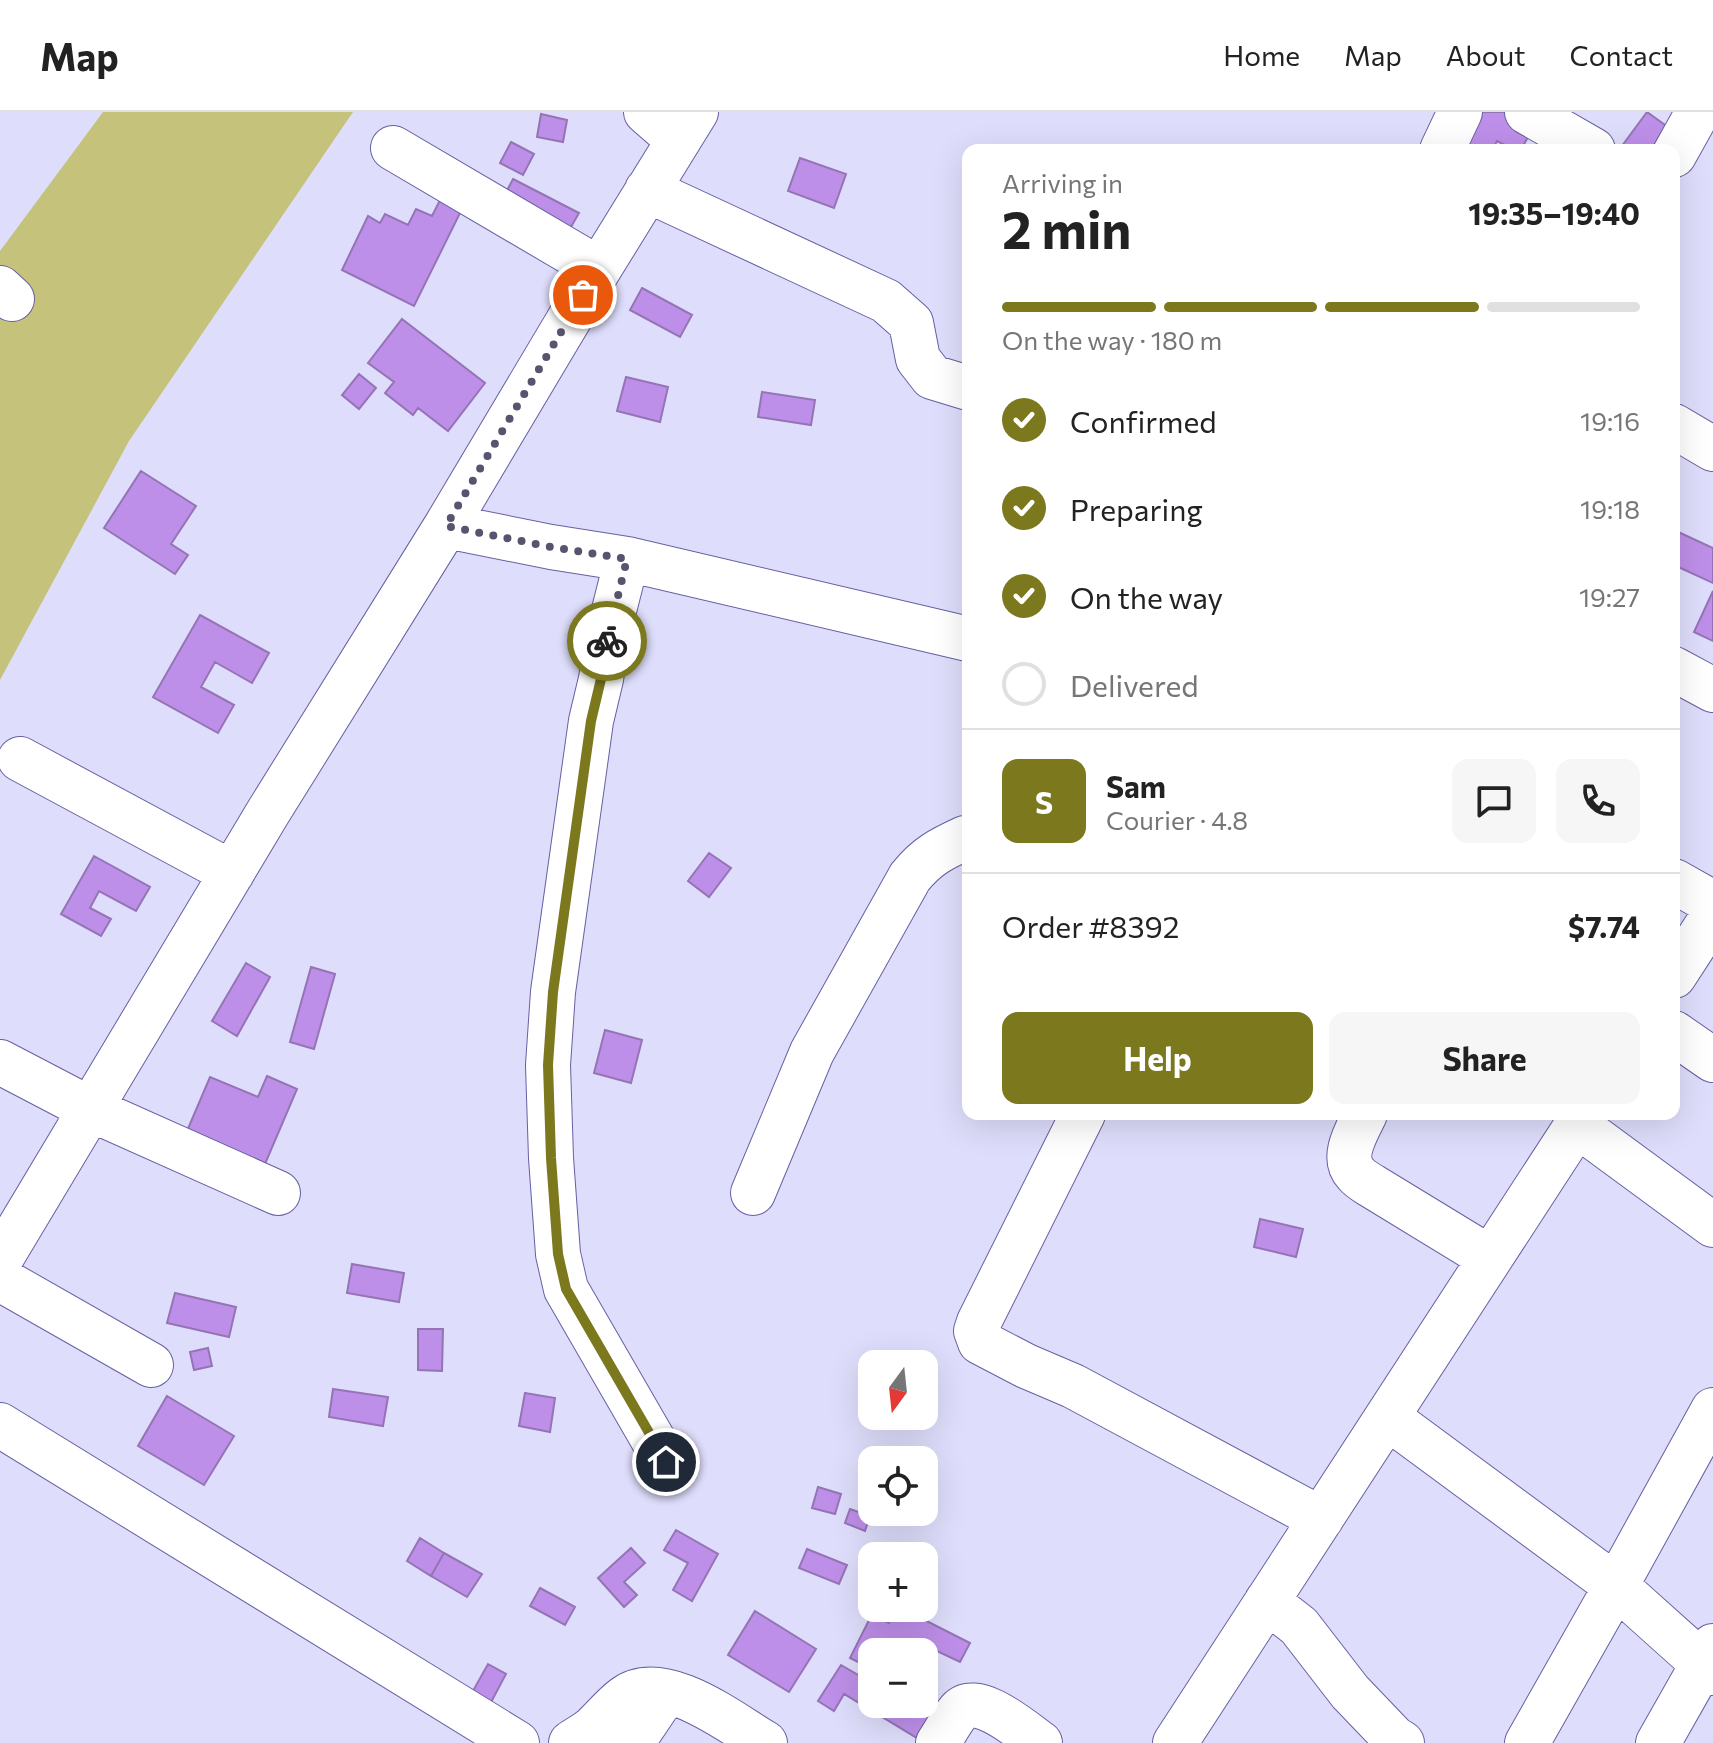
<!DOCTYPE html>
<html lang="en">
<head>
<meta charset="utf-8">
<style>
  body { margin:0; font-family:Commissioner,sans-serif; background:#f6f6f6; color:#222; height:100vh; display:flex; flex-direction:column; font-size:30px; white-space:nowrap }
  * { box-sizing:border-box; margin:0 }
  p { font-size:26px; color:#767676 }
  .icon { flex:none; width:44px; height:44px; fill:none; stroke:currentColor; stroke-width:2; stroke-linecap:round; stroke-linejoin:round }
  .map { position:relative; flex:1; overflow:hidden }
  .side { position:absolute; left:962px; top:32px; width:718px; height:976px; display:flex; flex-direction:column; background:#fff; border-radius:16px; box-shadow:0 8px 32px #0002 }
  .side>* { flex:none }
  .needle { width:52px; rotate:195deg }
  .buttons { position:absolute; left:858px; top:1238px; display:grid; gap:16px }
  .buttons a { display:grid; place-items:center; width:80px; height:80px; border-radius:16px; background:#fff; box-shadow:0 8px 32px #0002; font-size:40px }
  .pin { position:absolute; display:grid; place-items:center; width:68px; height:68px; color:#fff; margin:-34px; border:4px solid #fff; border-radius:50%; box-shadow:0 2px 8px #0007 }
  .courier { position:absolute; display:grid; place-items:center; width:80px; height:80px; margin:-40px; border:6px solid #7b781d; border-radius:50%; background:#fff; color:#222; box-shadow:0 2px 10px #0007 }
  .overview em { font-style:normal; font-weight:700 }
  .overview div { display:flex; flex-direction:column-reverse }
  .overview { display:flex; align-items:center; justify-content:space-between; height:136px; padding:0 40px }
  h1 { font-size:52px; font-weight:700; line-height:60px }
  .bar { display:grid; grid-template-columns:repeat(4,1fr); gap:12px 8px; align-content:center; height:96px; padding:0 40px }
  .bar i { height:10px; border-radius:6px; background:#e0e0e0 }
  .bar .current { background:#7b781d }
  .bar p { grid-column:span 4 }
  .line { display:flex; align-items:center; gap:20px; padding:0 40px; border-top:2px solid #e0e0e0 }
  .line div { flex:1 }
  .round { display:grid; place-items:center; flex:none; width:84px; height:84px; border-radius:16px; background:#f6f6f6 }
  ol { padding:0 40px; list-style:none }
  li { display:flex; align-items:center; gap:24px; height:88px }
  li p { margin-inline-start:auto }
  li .icon { padding:8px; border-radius:50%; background:#7b781d; color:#fff; stroke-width:4 }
  li:last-child { color:#767676 }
  li i { width:44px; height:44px; border:4px solid #e0e0e0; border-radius:50% }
  .button { display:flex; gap:16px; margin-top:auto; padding:16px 40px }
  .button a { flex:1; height:92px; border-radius:16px; background:#7b781d; color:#fff; font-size:32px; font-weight:700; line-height:92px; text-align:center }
  .button a+a { background:#f6f6f6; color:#222 }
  header { display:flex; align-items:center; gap:48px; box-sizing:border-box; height:112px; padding:0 40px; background:#fff; border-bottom:2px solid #e0e0e0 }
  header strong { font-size:38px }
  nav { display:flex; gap:44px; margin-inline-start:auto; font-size:28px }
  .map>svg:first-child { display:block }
  .green { fill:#c5c37b }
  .building { fill:#be8fe9; stroke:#9574b5; stroke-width:2 }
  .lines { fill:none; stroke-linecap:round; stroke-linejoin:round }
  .minor-casing { stroke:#6760a2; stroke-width:46 }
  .minor { stroke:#fff; stroke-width:44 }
  .done { stroke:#57546f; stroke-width:8; stroke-dasharray:0 14.4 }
  .route { stroke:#7b781d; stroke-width:10 }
</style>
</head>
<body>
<header>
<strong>Map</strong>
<nav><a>Home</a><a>Map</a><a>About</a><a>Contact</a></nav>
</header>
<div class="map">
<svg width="1713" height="1631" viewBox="0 0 1713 1631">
  <rect width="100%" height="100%" fill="#deddfb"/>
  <path class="green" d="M103,0H353L129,329L0,568V139Z"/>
  <path class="building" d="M1469,0H1522L1537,8L1521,38H1515L1497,29L1492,38H1450Z
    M1647,0L1672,18L1658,38H1619Z
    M541,2L567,8L563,30L537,25Z
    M511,30L534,42L523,63L500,51Z
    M800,46L846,62L834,96L788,79Z
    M513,67L579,101L567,122L502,88Z
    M441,86L462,97L414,194L342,158L368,104L380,111L385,102L408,113L416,97L432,104Z
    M642,176L692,203L680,225L630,198Z
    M402,207L485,271L448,319L418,296L413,303L385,281L394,270L368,251Z
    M359,262L376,276L359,297L342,283Z
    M626,265L668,275L660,310L617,299Z
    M762,280L815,288L811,313L758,305Z
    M141,359L196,394L171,432L188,443L175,462L104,416Z
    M1674,418L1713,436V471L1674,453Z
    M1713,479V529L1694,520Z
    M200,503L269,541L252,571L215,550L201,575L234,593L218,621L153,585Z
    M709,741L731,756L709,785L688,769Z
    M94,744L150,775L136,799L99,779L90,796L111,807L101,824L61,802Z
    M246,851L270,865L237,924L212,909Z
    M311,855L335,862L314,937L290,930Z
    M605,918L642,928L631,971L594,961Z
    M267,964L297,977L265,1052L187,1019L210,965L258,985Z
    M1260,1107L1303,1117L1296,1145L1254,1135Z
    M352,1152L404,1161L399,1190L347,1181Z
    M175,1181L236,1195L229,1225L167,1211Z
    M418,1217H443L442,1259L418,1258Z
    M208,1236L212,1254L194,1258L190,1240Z
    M333,1277L388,1285L383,1314L329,1305Z
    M525,1281L555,1286L550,1320L519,1314Z
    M167,1284L234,1324L204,1373L138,1334Z
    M818,1375L841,1382L835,1402L812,1396Z
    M850,1397L870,1404L865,1419L845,1411Z
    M676,1418L718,1442L692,1489L673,1478L688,1451L664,1438Z
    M420,1426L444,1441L431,1464L407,1449Z
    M631,1436L645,1451L624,1470L637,1483L624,1495L598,1466Z
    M807,1437L847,1453L839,1472L799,1456Z
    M444,1441L482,1462L467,1485L431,1464Z
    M540,1476L575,1495L565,1513L530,1494Z
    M896,1496H901L970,1531L960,1550L937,1539L924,1563V1540H872V1557L850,1546L872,1502L889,1511Z
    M755,1499L816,1537L789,1580L728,1543Z
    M488,1552L506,1562L488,1596L469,1586Z
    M841,1553L872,1571V1592H907L929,1605L917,1626L844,1582L834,1599L818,1589Z"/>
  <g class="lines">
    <g class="minor-casing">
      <path id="minor" d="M646,0L678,28
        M1527,0L1593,38
        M393,36L599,157
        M1442,38L1460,0
        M1674,43L1698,0
        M647,78L886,189L911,211L918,247L932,265L968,276
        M0,176L12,187
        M1674,314L1713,337
        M446,414L551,435L627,447L608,522L601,567L591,609L553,880L548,953L551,1046L558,1142L566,1177L666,1350
        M627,447L968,527
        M1674,557L1713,578
        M20,647L232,761
        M1674,769L1713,791
        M1674,864L1713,804
        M1674,921L1713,948
        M0,950L90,997L278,1081
        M1083,1002L979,1210L976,1219L980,1230L1026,1254L1073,1274L1321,1407
        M1365,1002C1357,1019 1340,1045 1356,1062C1360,1067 1367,1071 1372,1074L1490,1146
        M1577,1013L1713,1113
        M753,1081L812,940L910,765C927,744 941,737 965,726
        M0,1148L267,702L446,414L599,157L696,0
        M0,1167L151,1253
        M1387,1305L1616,1474L1713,1561
        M0,1313L517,1631
        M1267,1489L1299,1514L1350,1580L1394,1626L1402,1631
        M571,1631C578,1626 586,1622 592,1617C603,1607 612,1595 624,1586C663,1557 731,1611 765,1631
        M632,1631L659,1591L672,1581
        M938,1631C945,1621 951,1608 959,1599C977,1579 1023,1619 1040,1631
        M1175,1631L1584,1002
        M1527,1631L1616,1474L1713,1298
        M1658,1631L1713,1534"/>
    </g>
    <use href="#minor" class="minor"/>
  </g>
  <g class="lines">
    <path class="done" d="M583,183L446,414L551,435L627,447L607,529"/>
    <path class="route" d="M607,529L601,567L591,609L553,880L548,953L551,1046L558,1142L566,1177L666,1350"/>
  </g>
</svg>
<div class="buttons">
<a><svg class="needle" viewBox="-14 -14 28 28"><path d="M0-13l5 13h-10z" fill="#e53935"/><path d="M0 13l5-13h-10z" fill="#767676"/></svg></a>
<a><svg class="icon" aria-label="locate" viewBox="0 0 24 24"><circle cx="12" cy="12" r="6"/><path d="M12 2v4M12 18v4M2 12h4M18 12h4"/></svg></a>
<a>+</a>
<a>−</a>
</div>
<div class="pin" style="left:583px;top:183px;background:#ea580c"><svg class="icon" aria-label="bag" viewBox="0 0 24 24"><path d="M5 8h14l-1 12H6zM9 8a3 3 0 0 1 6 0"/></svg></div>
<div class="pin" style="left:666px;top:1350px;background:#1f2937"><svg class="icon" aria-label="home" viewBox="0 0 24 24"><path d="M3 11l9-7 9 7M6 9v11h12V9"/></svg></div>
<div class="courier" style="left:607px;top:529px"><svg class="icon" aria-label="bike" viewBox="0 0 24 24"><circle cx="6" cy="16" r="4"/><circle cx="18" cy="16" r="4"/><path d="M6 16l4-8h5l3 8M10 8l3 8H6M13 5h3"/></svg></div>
<section class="side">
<div class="overview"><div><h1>2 min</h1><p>Arriving in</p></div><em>19:35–19:40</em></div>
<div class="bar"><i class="current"></i><i class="current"></i><i class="current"></i><i></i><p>On the way · 180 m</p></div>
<ol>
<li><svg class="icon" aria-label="check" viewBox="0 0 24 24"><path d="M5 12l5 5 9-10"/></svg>Confirmed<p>19:16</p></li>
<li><svg class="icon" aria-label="check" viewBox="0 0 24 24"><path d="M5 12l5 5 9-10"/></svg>Preparing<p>19:18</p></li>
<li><svg class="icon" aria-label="check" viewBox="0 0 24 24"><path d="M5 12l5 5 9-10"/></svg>On the way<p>19:27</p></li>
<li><i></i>Delivered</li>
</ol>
<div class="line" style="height:144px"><b class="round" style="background:#7b781d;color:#fff">S</b><div><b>Sam</b><p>Courier · 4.8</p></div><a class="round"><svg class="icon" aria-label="chat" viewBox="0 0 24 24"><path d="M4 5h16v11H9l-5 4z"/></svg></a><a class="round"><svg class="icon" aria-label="phone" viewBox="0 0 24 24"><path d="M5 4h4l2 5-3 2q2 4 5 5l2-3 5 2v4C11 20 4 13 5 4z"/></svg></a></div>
<div class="line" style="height:104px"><div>Order #8392</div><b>$7.74</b></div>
<div class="button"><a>Help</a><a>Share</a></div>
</section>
</div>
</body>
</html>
